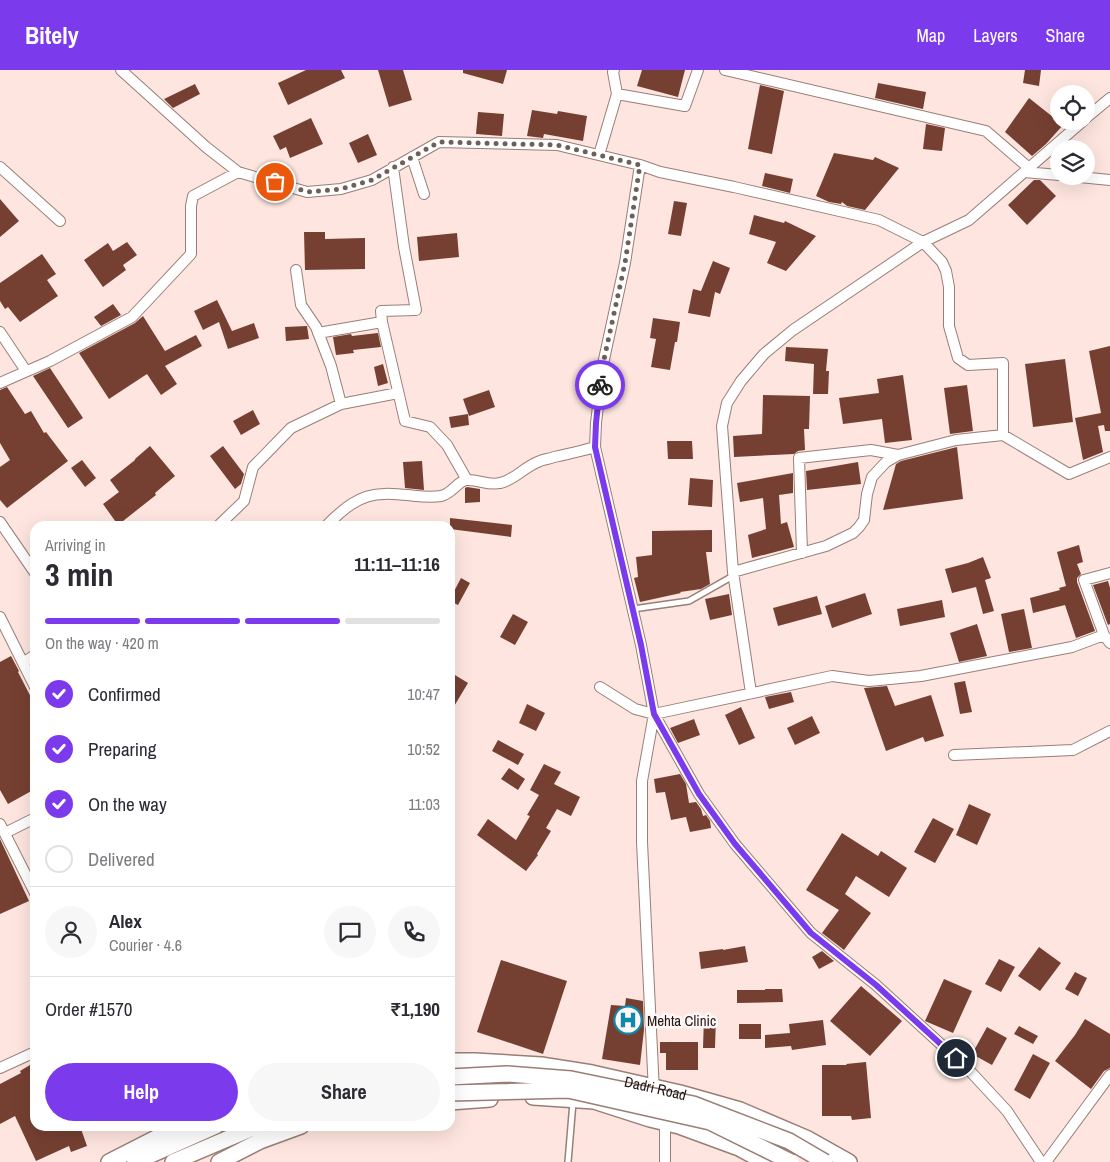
<!DOCTYPE html>
<html lang="en">
<head>
<meta charset="utf-8">
<style>
  body { margin:0; font-family:"Archivo Narrow",sans-serif; background:#f7f7f7; color:#2b2b33; height:100vh; display:flex; flex-direction:column; font-size:19px; white-space:nowrap }
  * { box-sizing:border-box; margin:0 }
  p { font-size:16px; color:#7c7c81 }
  .icon { flex:none; width:28px; height:28px; fill:none; stroke:currentColor; stroke-width:2; stroke-linecap:round; stroke-linejoin:round }
  .map { position:relative; flex:1; overflow:hidden }
  .panel { position:absolute; left:30px; top:451px; width:425px; height:610px; display:flex; flex-direction:column; background:#fff; border-radius:15px; box-shadow:0 5px 20px #0002 }
  .panel>* { flex:none }
  .tools { position:absolute; left:1050px; top:15px; display:grid; gap:10px }
  .tools a { display:grid; place-items:center; width:45px; height:45px; border-radius:50%; background:#fff; box-shadow:0 5px 20px #0002; font-size:25px }
  .pin { position:absolute; display:grid; place-items:center; width:42px; height:42px; color:#fff; margin:-21px; border:2px solid #fff; border-radius:50%; box-shadow:0 1px 5px #0007 }
  .courier { position:absolute; display:grid; place-items:center; width:50px; height:50px; margin:-25px; border:4px solid #7c3aed; border-radius:50%; background:#fff; color:#222; box-shadow:0 1px 6px #0007 }
  .overview em { font-style:normal; font-weight:800 }
  .overview div { display:flex; flex-direction:column-reverse }
  .overview { display:flex; align-items:center; justify-content:space-between; height:85px; padding:0 15px }
  h1 { font-size:32px; font-weight:800; line-height:38px }
  .bar { display:grid; grid-template-columns:repeat(4,1fr); gap:8px 5px; align-content:center; height:60px; padding:0 15px }
  .bar i { height:6px; border-radius:4px; background:#e1e1e2 }
  .bar .active { background:#7c3aed }
  .bar p { grid-column:span 4 }
  .line { display:flex; align-items:center; gap:12px; padding:0 15px; border-top:1px solid #e1e1e2 }
  .line div { flex:1 }
  .round { display:grid; place-items:center; flex:none; width:52px; height:52px; border-radius:26px; background:#f7f7f7 }
  ol { padding:0 15px; list-style:none }
  li { display:flex; align-items:center; gap:15px; height:55px }
  li p { margin-inline-start:auto }
  li .icon { padding:5px; border-radius:50%; background:#7c3aed; color:#fff; stroke-width:4 }
  li:last-child { color:#7c7c81 }
  li i { width:28px; height:28px; border:2px solid #e1e1e2; border-radius:50% }
  .action { display:flex; gap:10px; margin-top:auto; padding:10px 15px }
  .action a { flex:1; height:58px; border-radius:30px; background:#7c3aed; color:#fff; font-size:20px; font-weight:800; line-height:58px; text-align:center }
  .action a+a { background:#f7f7f7; color:#2b2b33 }
  header { display:flex; align-items:center; gap:30px; box-sizing:border-box; height:70px; padding:0 25px; background:#7c3aed; color:#fff }
  header strong { font-size:24px }
  nav { display:flex; gap:28px; margin-inline-start:auto; font-size:18px }
  .map>svg:first-child { display:block }
  .building { fill:#754032 }
  .lines { fill:none; stroke-linecap:round; stroke-linejoin:round }
  .lane-casing { stroke:#997e76; stroke-width:8 }
  .street-casing { stroke:#997e76; stroke-width:12 }
  .secondary-casing { stroke:#997e76; stroke-width:18 }
  .lane { stroke:#fff; stroke-width:5 }
  .street { stroke:#fff; stroke-width:10 }
  .secondary { stroke:#fff; stroke-width:15 }
  .secondary-bridge-casing { stroke:#997e76; stroke-width:18; stroke-linecap:butt }
  .secondary-bridge { stroke:#fff; stroke-width:15 }
  .done { stroke:#6e5f5b; stroke-width:5; stroke-dasharray:0 9 }
  .route { stroke:#7c3aed; stroke-width:6 }
  .labels { text-anchor:middle; dominant-baseline:central; stroke-width:5; stroke-linejoin:round; paint-order:stroke }
  .poi-label { font-size:15px; fill:#211714; stroke:#fef7f6; text-anchor:start }
  .street-label { font-size:15px; fill:#211714; stroke:#fef7f6 }
</style>
</head>
<body>
<header>
<strong>Bitely</strong>
<nav><a>Map</a><a>Layers</a><a>Share</a></nav>
</header>
<div class="map">
<svg width="1110" height="1092" viewBox="0 0 1110 1092">
  <rect width="100%" height="100%" fill="#fee5df"/>
  <path class="building" d="M306,0H341L345,8L288,35L278,13Z
    M378,0H403L412,30L389,37Z
    M463,0H507L503,14L463,3Z
    M642,0H685L678,27L637,16Z
    M1025,0H1041L1039,16L1023,13Z
    M878,13L926,22L923,39L875,28Z
    M195,14L200,24L173,38L164,29Z
    M760,15L784,21L772,84L748,79Z
    M1029,28L1063,55L1046,74L1032,86L1005,62Z
    M532,40L557,44L558,41L587,46L583,71L544,64L543,68L527,66Z
    M478,42L504,44L502,66L476,64Z
    M311,48L323,74L290,88L286,77L280,80L273,66Z
    M926,54L945,58L942,81L923,79Z
    M368,64L377,85L358,93L349,73Z
    M834,83L873,90L875,87L899,98L865,140L847,136L842,132L841,134L829,132L816,126Z
    M765,103L793,109L790,123L762,116Z
    M1034,110H1040L1056,126L1027,155L1008,135Z
    M0,129L19,151L0,167Z
    M674,131L687,133L681,166L668,164Z
    M754,145L784,153L785,151L816,166L786,201L767,193L776,172L749,164Z
    M304,162H325V169L365,168V199L305,200Z
    M457,163L459,187L419,191L417,167Z
    M127,172L137,185L123,195L126,200L103,217L84,190L108,173L113,181Z
    M42,184L56,204L47,210L58,226L20,252L8,237L5,239L0,231V213Z
    M713,191L730,198L720,224L715,222L710,247L688,243L693,219L701,221Z
    M217,230L232,261L254,253L259,268L228,279L219,252L203,260L194,241Z
    M113,234L121,245L101,256L94,247Z
    M143,246L165,281L196,265L202,276L165,296L177,314L161,325L147,304L109,329L79,283L135,253Z
    M653,248L680,252L677,272H675L670,300L651,297L656,269L650,268Z
    M307,256L309,269L286,271L285,257Z
    M378,263L381,277L353,280L354,283L336,285L333,267L351,264L352,266Z
    M1110,276V361H1105L1104,355L1098,356L1103,382L1083,390L1075,348L1101,343L1089,281Z
    M786,277L828,279L826,301H829L828,324H813L814,294L785,291Z
    M1065,289L1073,352L1033,357L1025,294Z
    M383,294L388,313L378,316L374,297Z
    M50,298L83,348L68,358L33,306Z
    M903,305L912,370L885,373L882,349L843,354L839,328L879,323L877,309Z
    M967,315L973,361L950,364L944,318Z
    M7,317L25,344L31,341L44,363L46,362L68,391L7,438L0,430V397L10,390L0,373V320Z
    M489,320L495,337L469,346L463,329Z
    M763,325L810,326L809,359H804L805,380L798,381L794,384L734,387L733,366L762,364Z
    M253,340L260,354L241,365L233,351Z
    M468,344L469,355L451,358L449,347Z
    M667,371H692L693,389H668Z
    M150,376L175,406L155,423L156,425L118,455L103,434L119,422L110,410L135,390V389Z
    M223,376L244,404L241,414L235,419L210,386Z
    M957,377L963,429L883,440L896,394L901,391Z
    M82,390L96,408L85,417L71,398Z
    M422,391L424,420L405,418L403,392Z
    M858,392L861,414L807,420L806,401Z
    M793,403V423L779,425L781,454L787,452L794,477L752,488L748,465L766,459L763,428L740,432L737,413Z
    M690,408L713,410L712,437L688,435Z
    M467,417L480,419V432L465,433V418Z
    M450,448L512,455L511,467L450,459Z
    M712,460V482H706L710,514L701,519L680,522L681,523L640,532L634,508L638,507L636,487L652,485V461Z
    M1079,475L1083,492L1077,494L1081,504L1077,508V512L1095,561L1076,568L1065,535L1033,543L1030,528L1060,520L1059,518L1066,516L1057,482Z
    M983,487L991,508L985,510L994,541L983,544L976,517L952,523L945,499L968,493Z
    M461,508L470,513L458,535L450,531V529Z
    M1108,511L1110,518V554L1108,555L1093,515Z
    M865,523L872,544L832,558L825,536Z
    M729,524L732,545L710,550L705,529Z
    M817,526L822,544L778,556L773,538Z
    M942,530L945,547L900,556L897,539Z
    M1024,539L1032,578L1009,582L1001,544Z
    M513,544L528,552L515,575L500,567Z
    M977,554L987,586L959,592L950,563Z
    M11,586L19,601L18,602L35,635V719L8,734L0,720V592Z
    M450,602L468,613L450,643Z
    M965,611L972,642L960,644L954,613Z
    M887,616L895,636L931,625L944,666L925,672L923,667L886,681L864,618Z
    M791,622L794,632L769,639L765,627Z
    M527,634L545,643L536,661L519,653Z
    M741,637L755,668L739,675L725,645Z
    M812,646L820,663L795,675L787,658Z
    M694,649L700,665L678,673L670,658Z
    M498,670L524,684L518,695L492,681Z
    M544,694L561,702L554,714L580,727L571,746L557,739L546,758L551,761L537,784L538,785L526,801L477,765L488,749L516,770L530,746L527,745L539,725L530,720Z
    M509,698L525,709L518,720L501,709Z
    M680,704L686,714L689,733L696,732L701,739L703,746L706,745L710,751L711,758L690,762L686,747L671,750L665,722L656,723L654,709Z
    M969,734L991,744L977,775L956,765Z
    M933,748L954,759L935,793L914,782Z
    M842,763L878,786L881,781L907,798L889,827L856,806L845,824L871,843L844,880L822,863L839,840L806,820Z
    M0,769L29,831L0,844Z
    M745,876L748,892L701,899L699,882L723,879V880Z
    M1039,877L1061,893L1040,921L1018,906Z
    M822,881L834,891L819,899L812,887Z
    M999,889L1015,897L1001,922L985,914Z
    M501,890L567,911L543,984L477,962Z
    M1075,902L1087,908L1078,926L1065,919Z
    M944,909L972,921L953,963L925,951Z
    M861,916L902,951L870,986L830,951Z
    M765,919H782L783,932L737,933V920H765Z
    M626,928L643,931L644,960L640,995L602,989L611,935L625,936Z
    M704,947H716L715,978H703Z
    M1085,949L1110,964V998L1104,1001L1091,1019L1055,991L1075,965Z
    M823,950L826,975L792,980L791,976L765,978V965L790,963L789,954Z
    M739,954H761V969H739Z
    M1019,956L1038,966L1033,974L1014,964Z
    M987,957L1007,968L992,995L972,984Z
    M660,972H698V1000H666V983H660Z
    M1033,984L1050,993L1030,1029L1014,1020Z
    M35,992V1056H80L87,1076L71,1082L69,1076L36,1091L15,1046L0,1054V1014L21,1003L20,1001Z
    M866,992L871,1048L852,1050L851,1046H822V995H847L846,994Z"/>
  <g class="lines">
    <g class="lane-casing">
      <path id="lane" d="M633,539L689,531L733,506
        M568,1092L573,1032"/>
    </g>
    <g class="street-casing">
      <path id="street" d="M121,0L206,77L238,102L307,122L341,119L372,110L439,72L557,75L640,95L660,102L734,117L879,150L923,172L942,192L946,201L949,217V256L958,288L968,295L1003,293V365
        M614,0L613,2L617,24
        M725,0L986,61L1029,98
        M1086,48L1110,28
        M599,85L617,24L685,36L698,0
        M412,87L424,124
        M640,95L625,193L603,294L596,353L595,377L641,575L654,644L642,711V772L654,1022
        M0,97L60,151
        M1024,102L1059,105
        M1069,106L1110,110
        M296,200L301,235L316,257L331,296L341,334
        M382,252L381,241L416,240L404,177L393,97
        M0,262L26,301
        M318,263L382,252L405,351L430,357L447,375L467,410
        M0,313L50,291L132,247L191,184V136L193,126L238,102
        M0,452L35,503
        M218,456L244,431L253,397L291,358L341,334L398,323
        M326,456C342,440 359,424 384,424C391,423 399,425 407,425C418,426 429,428 441,426C452,424 458,411 466,410C478,409 488,416 500,413C515,410 525,396 540,391C544,389 550,389 554,387C568,384 582,381 595,377
        M802,483L799,388L871,380L898,385
        M733,502L826,476L853,463L859,457L864,450L867,424L872,407L886,392L898,385L956,370L1003,365L1069,404L1110,387
        M0,547L35,617
        M1104,565L1084,510L1110,503
        M23,593L35,585
        M600,617L635,639L654,644L832,606L869,611L921,606L1072,577L1104,565L1110,573
        M751,623L733,502L722,356L727,333L741,311L764,284L793,260L923,172L969,150L1083,51
        M654,644L699,724L735,774L811,863L876,915L969,1000L1007,1041L1041,1092
        M954,685L1073,680L1110,661
        M0,754L35,823
        M5,763L35,748
        M0,998L35,982
        M665,1053V1092
        M1046,1092L1110,1005"/>
    </g>
    <g class="secondary-casing">
      <g id="secondary">
        <path id="s1" d="M450,991H475L541,995L592,1003L680,1023L740,1040L808,1069L849,1092"/>
        <path d="M533,1027L594,1031L650,1049L679,1056L739,1078L765,1092"/>
        <path d="M450,1032L490,1029"/>
        <path d="M109,1092L160,1066L185,1056"/>
        <path d="M135,1092L216,1056"/>
        <path d="M173,1092L248,1060L260,1056"/>
        <path d="M219,1092L260,1071L301,1056"/>
      </g>
    </g>
    <use href="#lane" class="lane"/>
    <use href="#street" class="street"/>
    <use href="#secondary" class="secondary"/>
    <g class="secondary-bridge-casing">
      <path id="secondary-bridge" d="M450,1007L507,1004L571,1009L693,1034L789,1071L825,1092
        M450,1023L568,1020L710,1052L791,1092"/>
    </g>
    <use href="#secondary-bridge" class="secondary-bridge"/>
  </g>
  <g class="lines">
    <path class="done" d="M275,112L308,122L341,119L372,110L439,72L557,75L640,95L625,193L603,294L600,315"/>
    <path class="route" d="M600,315L596,353L595,377L641,575L654,644L699,724L735,774L811,863L876,915L956,988"/>
  </g>
  <defs>
    <g id="hospital-ring" transform="scale(1.4375)"><circle r="9.5" fill="#fef7f6" stroke="#0c89ac" stroke-width="1.5"/><path d="M-5-5h3v3.5h4V-5h3V5h-3V1.5h-4V5h-3Z" fill="#0c89ac"/></g>
  </defs>
  <g fill-rule="evenodd">
    <use href="#hospital-ring" x="628" y="950"/>
  </g>
  <g class="labels">
    <g class="poi-label">
      <text x="647" y="950">Mehta Clinic</text>
    </g>
    <g class="street-label">
      <text stroke="none"><textPath href="#s1" startOffset="208">Dadri Road</textPath></text>
    </g>
  </g>
</svg>
<div class="tools">
<a><svg class="icon" aria-label="locate" viewBox="0 0 24 24"><circle cx="12" cy="12" r="6"/><path d="M12 2v4M12 18v4M2 12h4M18 12h4"/></svg></a>
<a><svg class="icon" aria-label="layers" viewBox="0 0 24 24"><path d="M12 4l9 5-9 5-9-5zM3 14l9 5 9-5"/></svg></a>
</div>
<div class="pin" style="left:275px;top:112px;background:#ea580c"><svg class="icon" aria-label="bag" viewBox="0 0 24 24"><path d="M5 8h14l-1 12H6zM9 8a3 3 0 0 1 6 0"/></svg></div>
<div class="pin" style="left:956px;top:988px;background:#1f2937"><svg class="icon" aria-label="home" viewBox="0 0 24 24"><path d="M3 11l9-7 9 7M6 9v11h12V9"/></svg></div>
<div class="courier" style="left:600px;top:315px"><svg class="icon" aria-label="bike" viewBox="0 0 24 24"><circle cx="6" cy="16" r="4"/><circle cx="18" cy="16" r="4"/><path d="M6 16l4-8h5l3 8M10 8l3 8H6M13 5h3"/></svg></div>
<section class="panel">
<div class="overview"><div><h1>3 min</h1><p>Arriving in</p></div><em>11:11–11:16</em></div>
<div class="bar"><i class="active"></i><i class="active"></i><i class="active"></i><i></i><p>On the way · 420 m</p></div>
<ol>
<li><svg class="icon" aria-label="check" viewBox="0 0 24 24"><path d="M5 12l5 5 9-10"/></svg>Confirmed<p>10:47</p></li>
<li><svg class="icon" aria-label="check" viewBox="0 0 24 24"><path d="M5 12l5 5 9-10"/></svg>Preparing<p>10:52</p></li>
<li><svg class="icon" aria-label="check" viewBox="0 0 24 24"><path d="M5 12l5 5 9-10"/></svg>On the way<p>11:03</p></li>
<li><i></i>Delivered</li>
</ol>
<div class="line" style="height:90px"><a class="round"><svg class="icon" aria-label="person" viewBox="0 0 24 24"><circle cx="12" cy="8" r="4"/><path d="M4 21q1-7 8-7t8 7"/></svg></a><div><b>Alex</b><p>Courier · 4.6</p></div><a class="round"><svg class="icon" aria-label="chat" viewBox="0 0 24 24"><path d="M4 5h16v11H9l-5 4z"/></svg></a><a class="round"><svg class="icon" aria-label="phone" viewBox="0 0 24 24"><path d="M5 4h4l2 5-3 2q2 4 5 5l2-3 5 2v4C11 20 4 13 5 4z"/></svg></a></div>
<div class="line" style="height:65px"><div>Order #1570</div><b>₹1,190</b></div>
<div class="action"><a>Help</a><a>Share</a></div>
</section>
</div>
</body>
</html>
